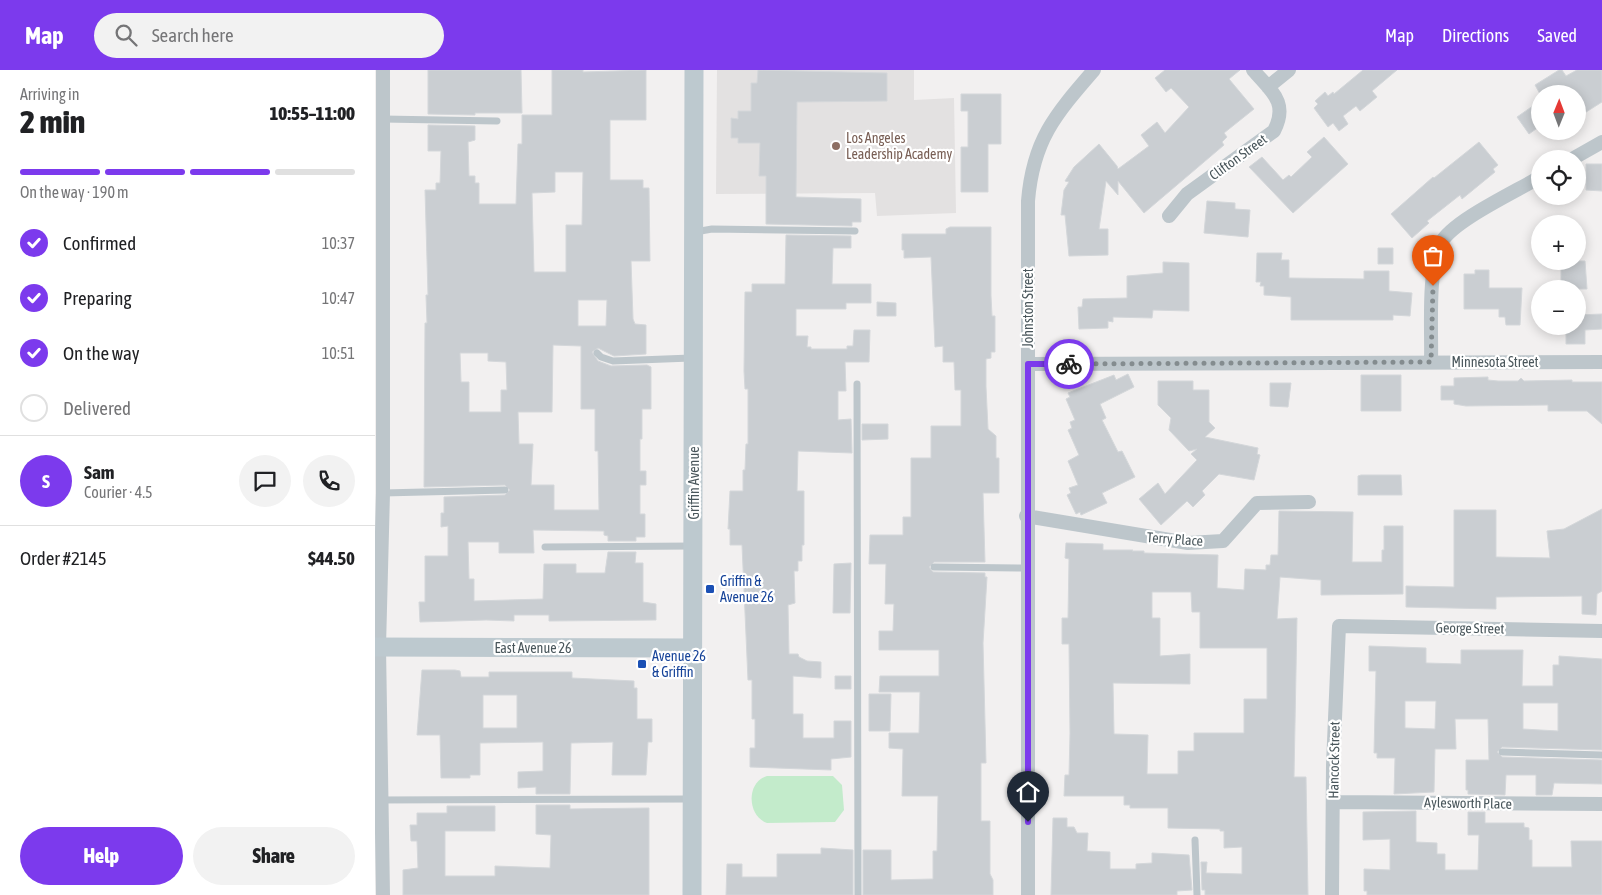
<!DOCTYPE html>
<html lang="en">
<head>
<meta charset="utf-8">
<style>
  body { margin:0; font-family:"Asap Condensed",sans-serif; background:#f2f2f2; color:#202124; height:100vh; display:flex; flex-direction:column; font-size:19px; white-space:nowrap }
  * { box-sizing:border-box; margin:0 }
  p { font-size:16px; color:#757577 }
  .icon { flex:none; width:28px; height:28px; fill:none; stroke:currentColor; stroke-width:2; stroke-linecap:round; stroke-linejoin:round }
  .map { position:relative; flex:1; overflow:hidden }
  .details { display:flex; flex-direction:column; background:#fff; width:375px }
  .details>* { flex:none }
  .needle { width:32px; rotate:1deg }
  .controls { position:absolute; left:1156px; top:15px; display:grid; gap:10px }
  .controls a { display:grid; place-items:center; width:55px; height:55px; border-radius:50%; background:#fff; box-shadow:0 2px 12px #0003; font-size:25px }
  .pin { position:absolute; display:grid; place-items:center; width:42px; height:42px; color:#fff; margin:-51px -21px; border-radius:50% 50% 50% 0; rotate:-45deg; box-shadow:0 0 5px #0007 }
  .pin .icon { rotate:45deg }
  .courier { position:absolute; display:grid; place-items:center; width:50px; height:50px; margin:-25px; border:4px solid #7c3aed; border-radius:50%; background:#fff; color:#222; box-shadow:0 1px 6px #0007 }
  .head em { font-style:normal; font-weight:800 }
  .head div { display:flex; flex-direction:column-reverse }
  .head { display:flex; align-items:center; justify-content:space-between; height:85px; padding:0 20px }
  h1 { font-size:32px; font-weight:800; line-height:38px }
  .bar { display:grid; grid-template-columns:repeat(4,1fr); gap:8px 5px; align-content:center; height:60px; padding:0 20px }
  .bar i { height:6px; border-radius:4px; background:#e0e0e0 }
  .bar .current { background:#7c3aed }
  .bar p { grid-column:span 4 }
  .line { display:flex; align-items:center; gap:12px; padding:0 20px; border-top:1px solid #e0e0e0 }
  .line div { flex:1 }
  .round { display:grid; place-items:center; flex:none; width:52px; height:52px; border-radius:26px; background:#f2f2f2 }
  ol { padding:0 20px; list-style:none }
  li { display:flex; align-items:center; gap:15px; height:55px }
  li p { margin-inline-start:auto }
  li .icon { padding:5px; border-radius:50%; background:#7c3aed; color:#fff; stroke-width:4 }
  li:last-child { color:#757577 }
  li i { width:28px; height:28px; border:2px solid #e0e0e0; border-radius:50% }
  .action { display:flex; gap:10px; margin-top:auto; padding:10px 20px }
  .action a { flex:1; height:58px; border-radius:30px; background:#7c3aed; color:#fff; font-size:20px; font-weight:800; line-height:58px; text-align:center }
  .action a+a { background:#f2f2f2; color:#202124 }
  header { display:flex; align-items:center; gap:30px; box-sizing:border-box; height:70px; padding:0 25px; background:#7c3aed; color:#fff }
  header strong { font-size:24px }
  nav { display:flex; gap:28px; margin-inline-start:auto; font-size:18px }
  .search { width:350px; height:45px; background:#f2f2f2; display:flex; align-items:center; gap:12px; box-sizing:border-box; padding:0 18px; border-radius:28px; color:#757577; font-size:19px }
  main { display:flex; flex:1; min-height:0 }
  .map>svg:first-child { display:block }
  .education { fill:#e3e1e1 }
  .green { fill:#c3ebcb }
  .building { fill:#caced2; stroke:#d4d7da; fill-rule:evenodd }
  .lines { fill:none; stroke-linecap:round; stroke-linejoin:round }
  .lane { stroke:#bdc6cb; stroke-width:7 }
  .street { stroke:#bdc6cb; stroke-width:14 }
  .secondary { stroke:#bdc9cf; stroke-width:19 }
  .done { stroke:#848c8f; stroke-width:5; stroke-dasharray:0 9 }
  .route { stroke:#7c3aed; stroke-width:6 }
  .education-dot { fill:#8d6e63; stroke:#fff; stroke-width:2 }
  .transit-dot { fill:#1a4fb4; stroke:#fff; stroke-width:2 }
  .labels { text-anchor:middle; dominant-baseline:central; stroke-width:4.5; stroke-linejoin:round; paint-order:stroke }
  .education-label { font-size:14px; fill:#785e54; stroke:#fff; text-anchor:start }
  .street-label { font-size:14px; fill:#49565b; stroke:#fff }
  .transit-label { font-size:14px; fill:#164399; stroke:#fff; text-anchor:start }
</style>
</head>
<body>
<header>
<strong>Map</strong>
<div class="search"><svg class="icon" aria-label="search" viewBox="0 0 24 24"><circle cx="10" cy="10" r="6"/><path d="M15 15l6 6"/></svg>Search here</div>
<nav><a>Map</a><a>Directions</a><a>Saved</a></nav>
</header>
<main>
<section class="details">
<div class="head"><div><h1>2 min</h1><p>Arriving in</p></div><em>10:55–11:00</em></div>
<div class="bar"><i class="current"></i><i class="current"></i><i class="current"></i><i></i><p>On the way · 190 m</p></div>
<ol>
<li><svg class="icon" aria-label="check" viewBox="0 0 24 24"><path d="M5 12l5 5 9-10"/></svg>Confirmed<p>10:37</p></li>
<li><svg class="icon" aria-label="check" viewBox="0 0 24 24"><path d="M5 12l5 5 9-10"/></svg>Preparing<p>10:47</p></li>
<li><svg class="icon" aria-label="check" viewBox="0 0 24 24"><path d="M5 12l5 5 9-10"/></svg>On the way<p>10:51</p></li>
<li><i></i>Delivered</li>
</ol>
<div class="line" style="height:90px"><b class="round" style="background:#7c3aed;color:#fff">S</b><div><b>Sam</b><p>Courier · 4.5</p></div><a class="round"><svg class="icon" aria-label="chat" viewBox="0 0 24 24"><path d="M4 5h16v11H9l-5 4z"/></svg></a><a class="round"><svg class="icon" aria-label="phone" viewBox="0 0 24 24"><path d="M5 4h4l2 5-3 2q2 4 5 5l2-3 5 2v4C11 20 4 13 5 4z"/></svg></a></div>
<div class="line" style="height:65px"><div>Order #2145</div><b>$44.50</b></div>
<div class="action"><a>Help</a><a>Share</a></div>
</section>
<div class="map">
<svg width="1227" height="825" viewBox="0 0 1227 825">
  <rect width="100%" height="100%" fill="#f2f0f0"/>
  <path class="education" d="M342,0H539V30L579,28L581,143L502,146L500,123L341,124Z"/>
  <path class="green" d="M392,706H458L467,715L469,740L460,752L392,753C372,746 371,712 392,706Z"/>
  <path class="building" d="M53,0H146L147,43H100V45L53,44Z
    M177,0H208V2L271,0V50H235V110H268V118H274L275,191H256L258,249L260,254L271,255V284L239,286L223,278L217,282L223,291L236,296L272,295L276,297V339H267V369H265V401H271V415H265V444H270V467H261V471H233V466L229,465V461L158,460L159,483H124V472H93L94,509H99V531L168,529L169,494H201V503H230L233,482H261L260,493H268V532L281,534V550L174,551V545H139V551L111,550L45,552L44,532H50V486H73V456L66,457V443H69V427L130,425L135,420L130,415L49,417L50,253H52L51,225H53L50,120H61V113H65L66,81H53V55L100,56V70L93,72L94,106H100V113H104V134H141L143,74H147V45H177ZM180,102H208L207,155H191V202H159L157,123L180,122ZM203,230H232L231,256H203ZM178,275L206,276V339H220V381H223L224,440H179V415H156L158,374H144L143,342H177ZM85,283H113V291L131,292L132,320H126V342H94V312H86Z
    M383,0L512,3V31L422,32L421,127L486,129V152H477V156L391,154V106H384L385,73H363V68H356V48L363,49V41H376V13H382Z
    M790,0H865L854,9L879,39L849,63L852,67L847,72L849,75L769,143L743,111V125L731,111L724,159H733V185L694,186L690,145H686L689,120L694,112L690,111L699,97L724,74L742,96L743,99L774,76L766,65L782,52L790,63L814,37L796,18L791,22L780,8Z
    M988,0H1022L997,21L1002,27L985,41L981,36L968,46L973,54L964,61L958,53L953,57L939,38L943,34L940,31L950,22L953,26L958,22L959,24Z
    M1184,0H1187L1191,6L1202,0H1227V32L1208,44L1202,36V24H1165L1160,15Z
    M586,24H626V74H613V122H586V77H593V41H586Z
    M1165,31V56L1154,64L1142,47Z
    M949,67L973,94L918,143L874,97L887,87L908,110L914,105L916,107L937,87L932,82Z
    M1104,72L1123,95L1118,99L1120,102L1087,129L1085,125L1052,151L1054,153L1037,168L1016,144L1058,107L1059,108Z
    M1211,94H1227V121L1211,120Z
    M832,131L860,133V139L875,140L873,167L829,163Z
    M575,157H616V226L617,246H620V282H616V288L611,289V317L613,359L621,366V388H624V423H608L610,492H559L554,497L558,502L610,503V507H612L608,573L611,693H606V751H615V804L618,810V825H488V780H516V810L558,809V781H562L563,726H527L528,679L514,678V663H544L545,622H504L505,606H564V580H504V561H518L519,534H510L511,494H494L495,465H528V447H536V388H556V356H586V320H580L579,292H568V276L560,277L556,187L529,188V180H527V164H571V159Z
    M411,165L476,166V178H458L457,214H496V233H471V239H421V266H433L432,277H436V279H472V276H478L479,260H495L494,292H470L471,321H463V350L476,349L477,383L423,381L422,421H429V475H427V491H423V501H419L420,533L413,535L414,584H423L424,587L432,591L446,592V608L418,606V644H428V668H459V651H476V687L456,689V700L375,697V678H380V649H377V610H373L367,475H355V459H353L355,421H368V400H370L371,374H373V319H370L369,301L370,222H377V214H410Z
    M1003,178H1018V194H1003Z
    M882,183H907L906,190H914V208L989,209V201H1014V221L1037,223L1035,246L1018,245V250H916V227L889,225V216H885L886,212H881Z
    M1186,191H1210L1212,219H1186Z
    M788,192L814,193V241L778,240L777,248L738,247V252L733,251V258L704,259L703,237H707L708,229L752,228V206L788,203Z
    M1100,200H1114V218H1147L1145,255H1131L1130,247H1124V239H1089V204H1100Z
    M502,232L521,233V246H502Z
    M1227,244V259L1210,260V274H1191V258H1202V245Z
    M753,304L759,317L725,334L731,348L727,350L743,382L747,381L760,407L727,423L732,433L706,445L705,442L701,444L692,425L696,423L694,418L703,415L693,391L704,385L693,360L697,358L695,352L700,350L691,329L695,327L693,323L739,305L741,310Z
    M986,305H1026V341H986Z
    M1113,307V310L1123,311H1143L1146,308L1149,311L1197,310V312H1227V354L1212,341H1173V335L1091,336L1079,334V330H1066V316H1079V308Z
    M783,311H818V320H834V352L840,358L830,367L883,378L882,384L885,385L879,410L844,404L827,421L830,425L818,437L812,431L786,455L764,429L783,413L790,424L822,390L816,384L822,379L814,381L794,360L796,348L783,335Z
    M895,313H916L913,337L895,336Z
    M487,354H513V369L487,370Z
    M986,405H1026L1027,425H983V406Z
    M1227,439V521L1222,524L1221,545L1207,544V526L1121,527V539L1031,537V516L1079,517V440H1121V487L1175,488L1172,461L1189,459Z
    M904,441L978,442L977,492H1007V480H1009V456H1028V524L946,525V510L905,507L902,549L922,548L919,707H931L933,825H830V820H827L826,792H832L831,803L867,804V777L849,778V761H845V759L793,758V738H755V735H749V726H689L690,705H694L695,663L694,574H687V548H693L694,489L690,488L691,473L728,474V480H758L757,481H769V483L843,485L842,518L869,520L870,499L891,500V495H895L896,485H903ZM777,522H816L817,542H825V578H892V629H869V663H819V681H803V704H772L773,665L739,664L738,613L815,614V584L785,586V548H777Z
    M476,493L475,543H458L459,494Z
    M994,576L1051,578V593L1086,594V580H1148L1147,616H1178V595H1184V586L1227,589V680L1127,677L1122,682L1127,687L1227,690V714L1179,713L1177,725H1161V705H1131L1130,725L1093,724V720H1091V690H1114L1113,649H1080L1081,679H1060L1059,722L1019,724L1020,688H1002V683H999L1001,601H994ZM1030,631H1061L1060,659L1030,658ZM1148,633H1183V661L1148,659Z
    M47,600H80L85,601L86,607H114V602H197V608L259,611V618H262V649H277V672H273L271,705H237L238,672L196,673L195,724H161V717L143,718V702L168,701V672L105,673V705H95V708H66L65,665H42ZM108,625H142V658H108Z
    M460,606H476V619H460Z
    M494,624H516L515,661H494Z
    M161,735H195V739L274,738V825H28V800L43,798L42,771H36L35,755H42V743H72V736H120V761H70V806H120V796L175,798L176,765L161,764Z
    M1041,741V772L1062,773V784H1070V800H1103L1104,765H1093V742H1110V753H1149V757L1154,758V770H1157V797H1197L1196,771H1227V825H992V821H989V799L1015,800V769L988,770V742Z
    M678,748H692V757H699L702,763H713L712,781L735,782V799H761V794L777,793V783L814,785L817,820L802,821V825H676Z
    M446,778L478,780V825H351L352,794H367V807H402V784H446Z"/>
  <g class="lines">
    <path class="lane" d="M8,49L122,51
      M320,162L337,159L480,161
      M222,283L226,287L238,291L316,288
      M482,314L483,825
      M8,423L130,420
      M170,477L318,476
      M559,497L652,498
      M1127,682L1227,685
      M4,730L316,729
      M820,770L822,825"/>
    <path class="street" d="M8,0V423L4,577L8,825
      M893,17L914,0
      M1197,89L1227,72
      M794,146L812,124L899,61C914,32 896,21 878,0
      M1056,292C1057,259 1052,202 1066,173C1077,151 1142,121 1165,107
      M653,294L1227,292
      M651,446L813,473L848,471L882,433L934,432
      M959,732L1227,734
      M653,825V131C658,70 680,45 719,0
      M957,825L958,695L964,556L1227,561"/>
    <path class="secondary" d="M0,577L317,578
      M317,825L319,0"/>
  </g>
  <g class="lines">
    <path class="done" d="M694,294L1056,292L1058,216"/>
    <path class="route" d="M653,752V294H694"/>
  </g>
  <circle class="education-dot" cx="461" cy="76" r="5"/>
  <g class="transit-dot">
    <rect x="330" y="514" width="10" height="10" rx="2.5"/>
    <rect x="262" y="589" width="10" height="10" rx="2.5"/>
  </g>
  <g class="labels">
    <g class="education-label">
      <text x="471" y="68">Los Angeles<tspan x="471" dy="16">Leadership Academy</tspan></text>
    </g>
    <g class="street-label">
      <text transform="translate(863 87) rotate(-36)">Clifton Street</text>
      <text transform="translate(653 238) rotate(-90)">Johnston Street</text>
      <text x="1120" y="292">Minnesota Street</text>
      <text transform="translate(319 413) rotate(-90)">Griffin Avenue</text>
      <text transform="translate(800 469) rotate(4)">Terry Place</text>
      <text transform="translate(1095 558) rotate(1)">George Street</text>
      <text x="158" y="578">East Avenue 26</text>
      <text transform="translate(959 690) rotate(-89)">Hancock Street</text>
      <text transform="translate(1093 733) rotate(1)">Aylesworth Place</text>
    </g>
    <g class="transit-label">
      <text x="345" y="511">Griffin &amp;<tspan x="345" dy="16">Avenue 26</tspan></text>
      <text x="277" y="586">Avenue 26<tspan x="277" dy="16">&amp; Griffin</tspan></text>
    </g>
  </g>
</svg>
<div class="controls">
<a><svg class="needle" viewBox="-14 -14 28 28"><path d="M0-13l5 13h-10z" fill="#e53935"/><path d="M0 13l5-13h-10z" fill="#757577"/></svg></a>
<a><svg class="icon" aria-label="locate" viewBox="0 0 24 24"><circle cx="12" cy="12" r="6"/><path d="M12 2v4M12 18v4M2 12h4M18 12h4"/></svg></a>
<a>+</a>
<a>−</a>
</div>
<div class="pin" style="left:1058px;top:216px;background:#ea580c"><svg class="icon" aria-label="bag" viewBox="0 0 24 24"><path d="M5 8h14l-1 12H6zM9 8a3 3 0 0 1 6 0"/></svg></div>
<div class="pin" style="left:653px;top:752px;background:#1f2937"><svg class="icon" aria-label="home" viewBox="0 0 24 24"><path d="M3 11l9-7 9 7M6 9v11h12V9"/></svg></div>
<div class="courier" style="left:694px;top:294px"><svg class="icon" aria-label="bike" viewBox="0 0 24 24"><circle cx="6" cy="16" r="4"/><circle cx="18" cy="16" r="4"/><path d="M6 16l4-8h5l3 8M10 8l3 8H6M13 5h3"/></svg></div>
</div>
</main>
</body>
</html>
